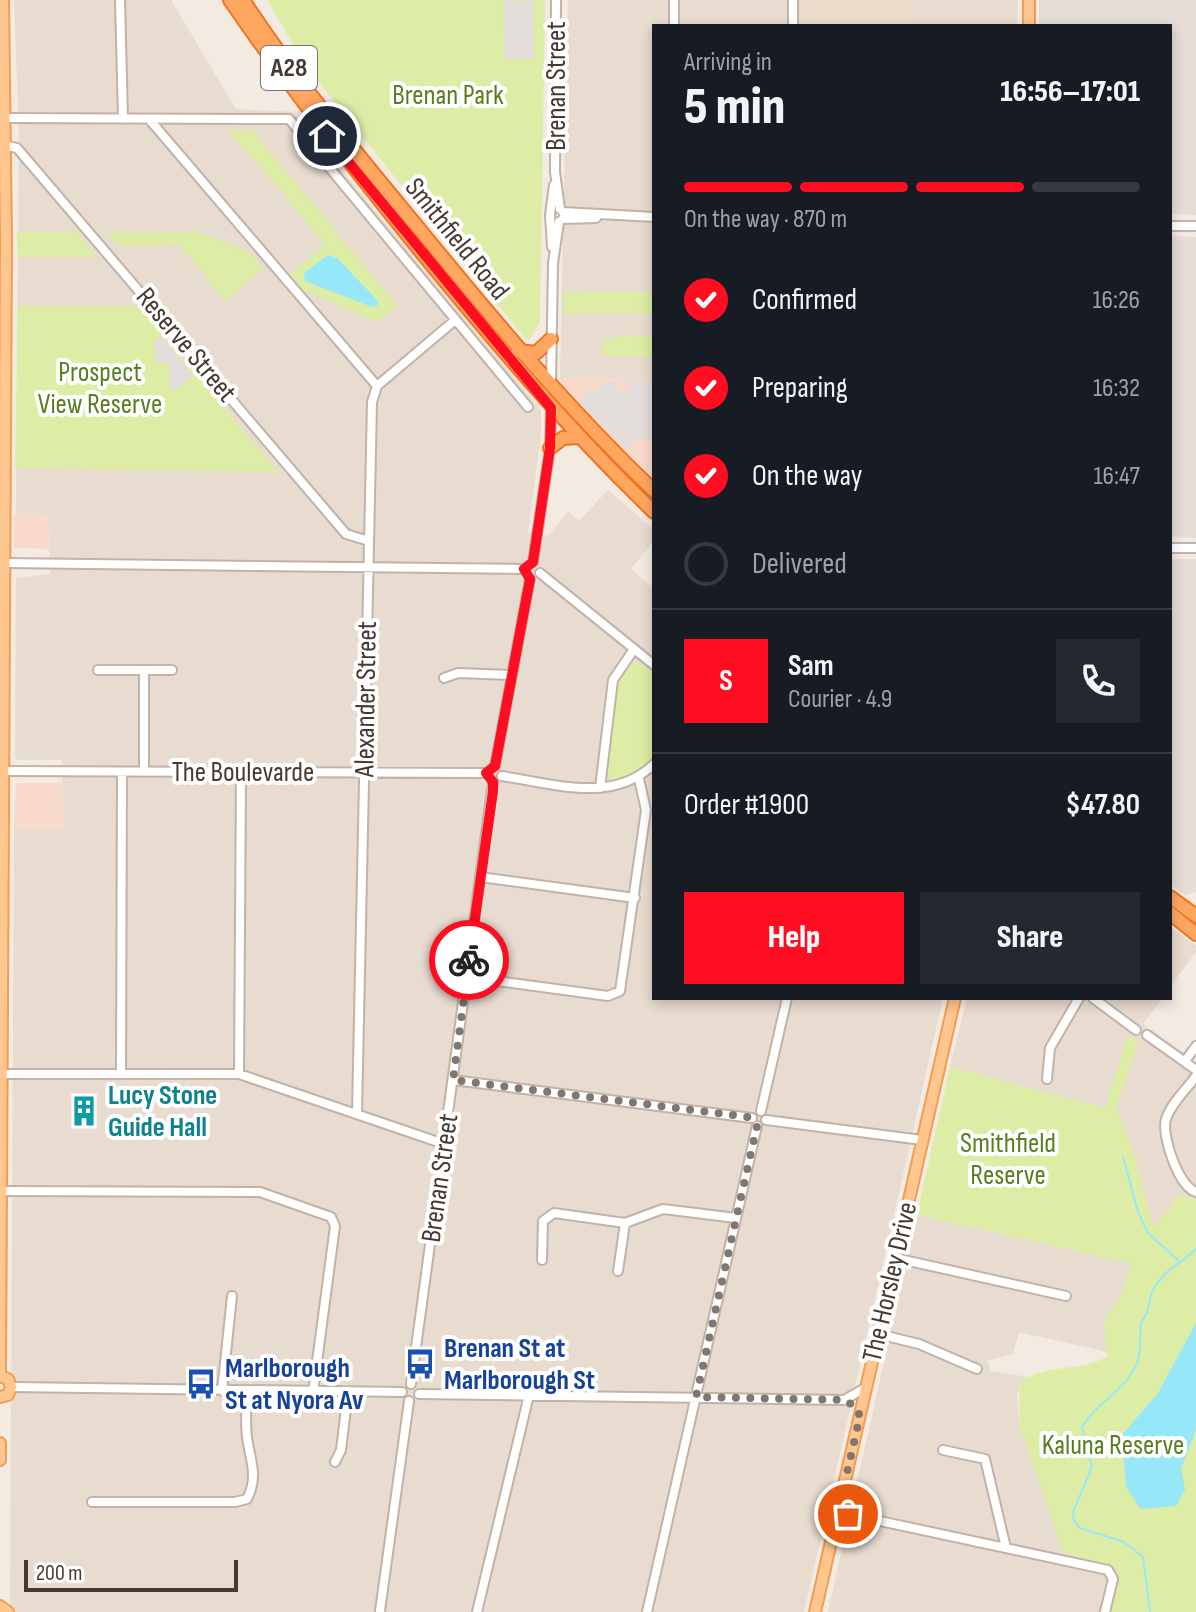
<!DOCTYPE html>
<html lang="en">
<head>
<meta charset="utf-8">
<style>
  body { margin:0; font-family:"Sofia Sans Condensed",sans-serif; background:#242831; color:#f1f3f6; height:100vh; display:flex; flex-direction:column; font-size:30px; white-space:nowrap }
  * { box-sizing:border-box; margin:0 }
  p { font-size:26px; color:#9ea1a6 }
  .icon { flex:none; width:44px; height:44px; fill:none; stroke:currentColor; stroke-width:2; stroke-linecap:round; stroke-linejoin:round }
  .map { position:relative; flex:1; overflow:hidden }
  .drawer { position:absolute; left:652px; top:24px; width:520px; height:976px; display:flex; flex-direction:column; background:#171b24; border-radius:0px; box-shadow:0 4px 12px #0003 }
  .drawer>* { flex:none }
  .scale { position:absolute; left:24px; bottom:20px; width:214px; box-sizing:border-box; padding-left:8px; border:4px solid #453932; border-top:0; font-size:22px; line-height:28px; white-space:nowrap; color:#453932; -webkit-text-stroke:6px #fff; paint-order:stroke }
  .pin { position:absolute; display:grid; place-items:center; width:68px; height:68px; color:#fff; margin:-34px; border:4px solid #fff; border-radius:50%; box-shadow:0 2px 8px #0007 }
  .courier { position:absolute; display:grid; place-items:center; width:80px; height:80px; margin:-40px; border:6px solid #ff0d20; border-radius:50%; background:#fff; color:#222; box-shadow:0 2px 10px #0007 }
  .overview em { font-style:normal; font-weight:800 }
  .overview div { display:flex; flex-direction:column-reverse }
  .overview { display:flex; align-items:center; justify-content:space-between; height:136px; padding:0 32px }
  h1 { font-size:52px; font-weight:800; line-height:60px }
  .bar { display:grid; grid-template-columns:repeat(4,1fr); gap:12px 8px; align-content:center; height:96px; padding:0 32px }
  .bar i { height:10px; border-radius:6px; background:#363941 }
  .bar .active { background:#ff0d20 }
  .bar p { grid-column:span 4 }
  .line { display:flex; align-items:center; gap:20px; padding:0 32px; border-top:2px solid #363941 }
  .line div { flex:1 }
  .round { display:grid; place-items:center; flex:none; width:84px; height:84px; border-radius:0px; background:#242831 }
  ol { padding:0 32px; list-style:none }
  li { display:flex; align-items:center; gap:24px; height:88px }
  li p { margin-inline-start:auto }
  li .icon { padding:8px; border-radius:50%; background:#ff0d20; color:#fff; stroke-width:4 }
  li:last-child { color:#9ea1a6 }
  li i { width:44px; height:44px; border:4px solid #363941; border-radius:50% }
  .action { display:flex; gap:16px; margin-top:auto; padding:16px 32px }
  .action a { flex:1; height:92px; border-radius:0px; background:#ff0d20; color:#fff; font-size:32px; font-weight:800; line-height:92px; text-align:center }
  .action a+a { background:#242831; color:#f1f3f6 }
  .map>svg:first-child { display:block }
  .residential { fill:#e8dbcf }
  .commercial { fill:#f9daca }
  .industrial { fill:#e5dcd8 }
  .education { fill:#eedcca }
  .green { fill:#ddeda5 }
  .parking { fill:#e3dedb }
  .water { fill:#96e7f8 }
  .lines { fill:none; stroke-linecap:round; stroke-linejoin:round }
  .stream { stroke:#96e7f8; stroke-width:2 }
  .minor-casing { stroke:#c2b2a7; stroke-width:12 }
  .major-casing { stroke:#f19d52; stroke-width:14 }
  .highway-casing { stroke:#ef7420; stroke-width:16 }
  .minor { stroke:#fff; stroke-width:8 }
  .major { stroke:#ffc68f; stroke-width:10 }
  .highway { stroke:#ffa661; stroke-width:12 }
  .done { stroke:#827770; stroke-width:8; stroke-dasharray:0 14.4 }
  .route { stroke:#ff0d20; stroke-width:10 }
  .labels { text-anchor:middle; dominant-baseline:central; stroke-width:8; stroke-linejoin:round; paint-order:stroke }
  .shield { fill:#fff; stroke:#7d7470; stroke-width:2 }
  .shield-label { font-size:26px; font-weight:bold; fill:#453932 }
  .street-label { font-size:28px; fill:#453932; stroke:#fff }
  .park-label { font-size:28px; fill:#587d1f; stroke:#fff }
  .culture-label { font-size:28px; font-weight:bold; fill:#0d838f; stroke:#fff; text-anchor:start }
  .transit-label { font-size:28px; font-weight:bold; fill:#164399; stroke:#fff; text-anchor:start }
</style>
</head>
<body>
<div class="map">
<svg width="1196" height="1612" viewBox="0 0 1196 1612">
  <rect width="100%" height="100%" fill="#f3eae2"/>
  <path class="residential" d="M14,0H171L236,109L293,112L541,410V433L528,533L548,536L568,511L579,521L608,490L654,530V540L631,569L654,589V998H943L804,1612H10L14,830L63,829L62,760H18L15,757L16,578L50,574L49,515L16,514L19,131Z
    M568,0H1018L1017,26H654V379L560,378Z
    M1170,926L1196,946V952L1170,987Z
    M967,998H1162L1143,1024L1196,1061V1200L1180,1194L1153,1228L1136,1160L1119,1122L1105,1108L950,1067Z
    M917,1215L1131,1263L1121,1297L1103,1322L1108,1352L1019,1332L1013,1354L987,1361L991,1371L1028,1377L1020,1383L1017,1396L1020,1427L1118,1571L1106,1612H828Z"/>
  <path class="commercial" d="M560,378L654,379V479L563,389Z
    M14,514L49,515V549L14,548Z
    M16,783H62L63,830H14Z"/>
  <path class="industrial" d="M1039,0H1196V215L1170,214V26H1039Z
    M1170,236L1196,237V538L1170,537Z
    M1170,559H1196V891L1186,896L1170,884Z"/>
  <path class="education" d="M804,0H911L910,26H803Z"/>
  <path class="green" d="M267,0H545L540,322L528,342L305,65Z
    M228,130H252L397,305L377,322L301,289L289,275L325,244Z
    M17,232H77L97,257H18Z
    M199,232L249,252L263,269L226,301L179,245L117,246L106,233Z
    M564,291L654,292V314L563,313Z
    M18,306H138L279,472L15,468Z
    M618,335L654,336V357L603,356V338H617Z
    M639,662L654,674V757L630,777L613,780L605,772L617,681L626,666Z
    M1128,1035L1139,1041L1116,1107L1136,1159L1153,1227L1181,1194L1196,1200V1612H1107L1118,1571L1063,1552L1020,1427L1019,1383C1051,1361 1078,1374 1108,1356L1103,1322L1121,1297L1130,1263L917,1215L950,1067L1105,1108Z"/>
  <path class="parking" d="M503,1H533L534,58L505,60Z
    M161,336L193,375L178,389H169L170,363L155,362V341Z
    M611,380L620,390L617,394L631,389L620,380L654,381V417L646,426L654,424V444L646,436L626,448L579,401L587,390L592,387L596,391Z"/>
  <path class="water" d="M328,255L337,258L378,301L377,306L372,307L305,281L304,273Z
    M1196,1323V1429L1181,1469L1185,1490L1176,1506L1141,1509L1126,1487L1122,1435L1158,1393Z"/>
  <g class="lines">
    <path class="stream" d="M1123,1157L1138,1212L1148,1233L1179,1261
      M1150,1612L1143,1557L1124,1542L1080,1528L1074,1521L1073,1512L1092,1467L1082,1427C1096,1403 1130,1387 1138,1360C1141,1349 1140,1334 1141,1322C1151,1312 1147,1300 1154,1288C1164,1270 1182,1263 1196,1249"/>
    <g class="minor-casing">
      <path id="minor" d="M120,0L123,119
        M556,0L555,172L560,209
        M674,0V26
        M793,26V0
        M4,118L289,119L528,407
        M149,119L377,386
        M4,145L17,148L346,534L369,541
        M563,212L654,217
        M563,219L596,218
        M1170,226H1196
        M552,247L550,215L554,185
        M551,383L553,263L559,222
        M1170,548H1196
        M533,562L550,448L551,404
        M5,563L524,569
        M540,573L654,665
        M98,670H172
        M144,670V772
        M444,678L458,673L511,675
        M495,766L530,579
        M1,771L486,773
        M502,776C554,784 613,804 654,764
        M600,788L613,680L634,649
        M480,877L635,898
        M467,977L608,996L620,991L646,810L639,779
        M1093,998L1136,1030
        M1147,1035L1196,1070
        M1185,1061L1196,1046
        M2,1074H239L444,1144
        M121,1074L122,772
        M239,1074L241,773
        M1196,1076C1187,1089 1171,1103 1166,1119C1161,1136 1179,1187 1196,1192
        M1047,1079L1050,1048L1079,998
        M453,1080L752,1118
        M761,1111L787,998
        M357,1113L372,402L377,386L454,321
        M766,1120L922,1140
        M1,1191L260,1192L331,1217L335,1226L313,1392
        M895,1258L1066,1296
        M542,1260L543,1221L554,1213L625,1223L663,1209L736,1218
        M618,1271L625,1223
        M878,1334L919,1344L977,1369
        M411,1384L493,782
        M11,1387L402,1392
        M222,1391L232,1296
        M419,1394L844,1400L867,1387
        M943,1450L985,1459L1006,1548
        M335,1462L341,1450L348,1392
        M92,1502H235L247,1499C259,1476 250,1460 247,1437C245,1422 247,1406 246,1391
        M838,1512L1108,1570L1113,1579L1105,1612
        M380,1611L409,1401
        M477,1612L529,1395
        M647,1612L757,1126"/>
    </g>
    <g class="major-casing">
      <path id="major" d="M1029,26V0
        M0,1373L6,240L3,0
        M0,1376L8,1379L11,1387L8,1395L0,1397
        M0,1443V1460
        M0,1606L8,1612
        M815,1612L955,998"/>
    </g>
    <g class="highway-casing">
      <path id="highway" d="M230,0C289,86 353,167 418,248C493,340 568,429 654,512
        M243,0C296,81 358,155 420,230C496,323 567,408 654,491
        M518,351L536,353L551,339
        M550,448L563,438L578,437
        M1170,897L1196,916
        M1170,913L1196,934"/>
    </g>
    <use href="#minor" class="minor"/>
    <use href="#major" class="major"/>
    <use href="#highway" class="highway"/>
  </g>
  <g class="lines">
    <path class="done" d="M469,960L453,1080L748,1117L757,1126L696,1397L844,1400L855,1406L860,1416L838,1512L848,1514"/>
    <path class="route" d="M327,136L551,408L550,448L533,562L524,569L530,579L495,766L486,773L493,782V791L469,960"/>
  </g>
  <defs>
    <g id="building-bare" transform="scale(2.4)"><path d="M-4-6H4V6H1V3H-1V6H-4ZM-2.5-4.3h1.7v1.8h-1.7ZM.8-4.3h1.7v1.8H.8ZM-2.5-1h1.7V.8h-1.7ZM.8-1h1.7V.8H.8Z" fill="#0f9aa8" stroke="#fff" stroke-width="2.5" paint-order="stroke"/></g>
    <g id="bus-bare" transform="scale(2.4)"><path d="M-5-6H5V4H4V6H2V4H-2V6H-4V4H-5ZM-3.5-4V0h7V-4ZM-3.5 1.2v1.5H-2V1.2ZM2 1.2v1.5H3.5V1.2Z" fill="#1a4fb4" stroke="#fff" stroke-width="2.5" paint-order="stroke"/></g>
  </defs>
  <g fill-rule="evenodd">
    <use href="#building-bare" x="84" y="1111"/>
    <use href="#bus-bare" x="420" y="1364"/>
    <use href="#bus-bare" x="201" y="1384"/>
  </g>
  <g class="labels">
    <rect class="shield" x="261" y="46" width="56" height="44" rx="6"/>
    <g class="shield-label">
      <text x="289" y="68">A28</text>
    </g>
    <g class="street-label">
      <text transform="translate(556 86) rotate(-90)">Brenan Street</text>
      <text transform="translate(457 239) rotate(51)">Smithfield Road</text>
      <text transform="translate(186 345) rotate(50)">Reserve Street</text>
      <text transform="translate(366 699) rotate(-89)">Alexander Street</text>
      <text x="243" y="772">The Boulevarde</text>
      <text transform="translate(440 1178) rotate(-82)">Brenan Street</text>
      <text transform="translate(890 1282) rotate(-77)">The Horsley Drive</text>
    </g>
    <g class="park-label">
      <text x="448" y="95">Brenan Park</text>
      <text x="100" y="372">Prospect<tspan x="100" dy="32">View Reserve</tspan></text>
      <text x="1008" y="1143">Smithfield<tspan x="1008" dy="32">Reserve</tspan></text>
      <text x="1113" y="1445">Kaluna Reserve</text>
    </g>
    <g class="culture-label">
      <text x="108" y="1095">Lucy Stone<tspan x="108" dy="32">Guide Hall</tspan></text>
    </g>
    <g class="transit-label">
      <text x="444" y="1348">Brenan St at<tspan x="444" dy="32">Marlborough St</tspan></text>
      <text x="225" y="1368">Marlborough<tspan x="225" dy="32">St at Nyora Av</tspan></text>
    </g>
  </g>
</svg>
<div class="scale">200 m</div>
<div class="pin" style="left:848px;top:1514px;background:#ea580c"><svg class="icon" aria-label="bag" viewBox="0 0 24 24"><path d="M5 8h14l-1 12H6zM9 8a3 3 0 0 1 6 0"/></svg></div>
<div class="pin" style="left:327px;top:136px;background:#1f2937"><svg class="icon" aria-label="home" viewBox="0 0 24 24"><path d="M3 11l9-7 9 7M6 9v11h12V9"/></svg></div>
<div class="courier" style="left:469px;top:960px"><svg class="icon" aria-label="bike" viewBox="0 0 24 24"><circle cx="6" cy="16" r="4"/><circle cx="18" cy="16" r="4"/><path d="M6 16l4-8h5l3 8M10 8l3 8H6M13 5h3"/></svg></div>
<section class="drawer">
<div class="overview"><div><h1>5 min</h1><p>Arriving in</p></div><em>16:56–17:01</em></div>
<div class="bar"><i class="active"></i><i class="active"></i><i class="active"></i><i></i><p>On the way · 870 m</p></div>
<ol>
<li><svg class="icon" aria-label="check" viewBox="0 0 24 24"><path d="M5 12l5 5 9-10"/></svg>Confirmed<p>16:26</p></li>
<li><svg class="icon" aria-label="check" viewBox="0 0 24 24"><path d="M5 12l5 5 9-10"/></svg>Preparing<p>16:32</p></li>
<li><svg class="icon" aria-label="check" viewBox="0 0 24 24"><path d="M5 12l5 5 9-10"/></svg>On the way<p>16:47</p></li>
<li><i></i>Delivered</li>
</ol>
<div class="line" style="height:144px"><b class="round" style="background:#ff0d20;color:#fff">S</b><div><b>Sam</b><p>Courier · 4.9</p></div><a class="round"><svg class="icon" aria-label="phone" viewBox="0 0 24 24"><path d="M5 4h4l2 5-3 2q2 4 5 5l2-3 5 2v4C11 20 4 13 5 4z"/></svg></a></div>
<div class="line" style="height:104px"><div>Order #1900</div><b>$47.80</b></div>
<div class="action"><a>Help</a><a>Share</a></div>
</section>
</div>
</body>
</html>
